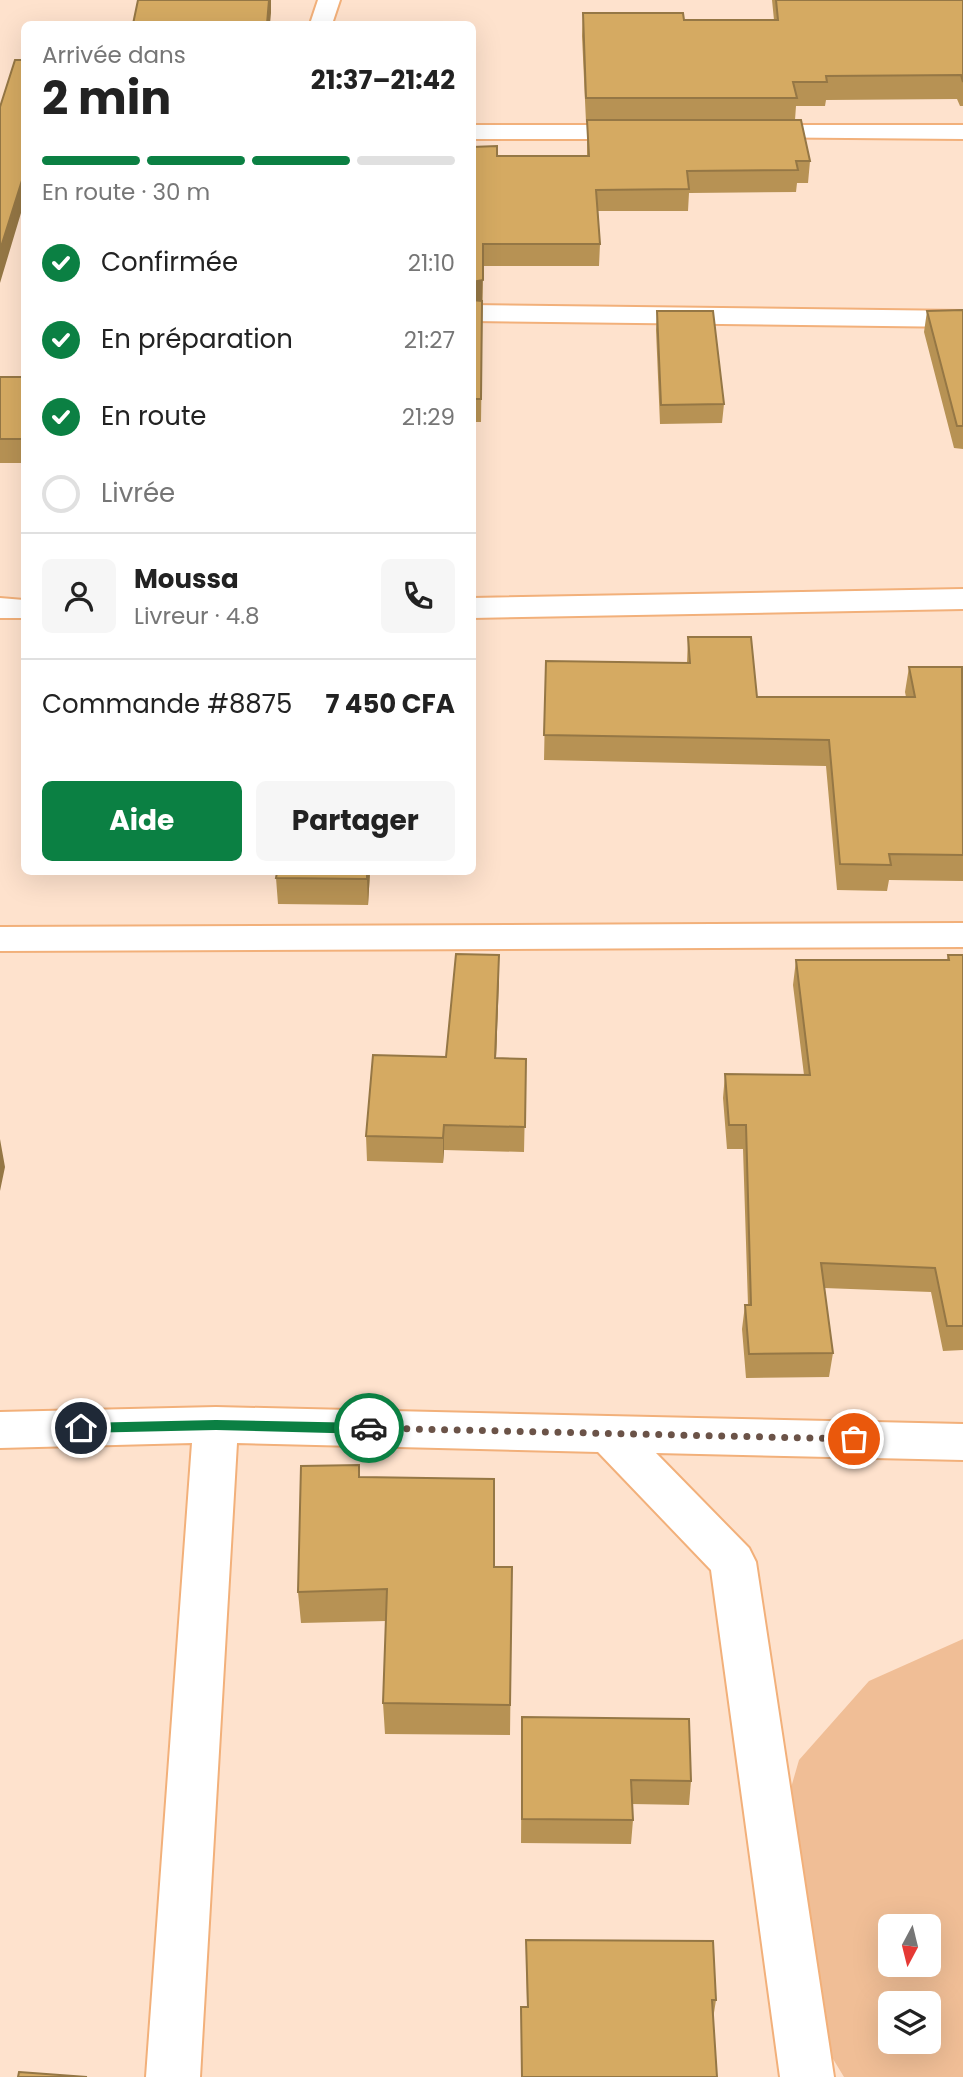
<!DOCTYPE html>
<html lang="fr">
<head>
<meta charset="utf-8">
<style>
  body { margin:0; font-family:Poppins,sans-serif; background:#f6f6f6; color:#222; height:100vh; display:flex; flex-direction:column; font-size:26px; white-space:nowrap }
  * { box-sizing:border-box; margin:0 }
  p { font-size:23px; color:#767676 }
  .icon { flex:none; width:38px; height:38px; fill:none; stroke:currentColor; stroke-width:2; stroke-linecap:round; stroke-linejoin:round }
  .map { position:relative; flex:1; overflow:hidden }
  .side { position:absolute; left:21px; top:21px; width:455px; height:854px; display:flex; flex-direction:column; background:#fff; border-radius:10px; box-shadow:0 7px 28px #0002 }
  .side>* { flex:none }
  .needle { width:46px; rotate:187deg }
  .tools { position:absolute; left:878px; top:1914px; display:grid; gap:14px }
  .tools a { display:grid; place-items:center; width:63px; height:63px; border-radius:10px; background:#fff; box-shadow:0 7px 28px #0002; font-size:35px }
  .pin { position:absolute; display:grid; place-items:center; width:60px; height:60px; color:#fff; margin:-30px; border:4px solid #fff; border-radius:50%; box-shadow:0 2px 7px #0007 }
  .courier { position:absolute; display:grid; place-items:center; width:70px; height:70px; margin:-35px; border:5px solid #0b8043; border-radius:50%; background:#fff; color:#222; box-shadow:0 2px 9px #0007 }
  .headline em { font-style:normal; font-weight:700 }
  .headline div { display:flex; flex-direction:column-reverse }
  .headline { display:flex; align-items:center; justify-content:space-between; height:119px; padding:0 21px }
  h1 { font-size:46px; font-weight:700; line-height:52px }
  .bar { display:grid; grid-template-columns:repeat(4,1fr); gap:10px 7px; align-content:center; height:84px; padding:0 21px }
  .bar i { height:9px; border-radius:5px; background:#e0e0e0 }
  .bar .selected { background:#0b8043 }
  .bar p { grid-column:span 4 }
  .line { display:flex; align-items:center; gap:18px; padding:0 21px; border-top:2px solid #e0e0e0 }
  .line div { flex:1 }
  .round { display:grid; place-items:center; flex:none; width:74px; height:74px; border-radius:10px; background:#f6f6f6 }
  ol { padding:0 21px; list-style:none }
  li { display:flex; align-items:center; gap:21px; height:77px }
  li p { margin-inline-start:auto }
  li .icon { padding:7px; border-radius:50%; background:#0b8043; color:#fff; stroke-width:4 }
  li:last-child { color:#767676 }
  li i { width:38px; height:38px; border:4px solid #e0e0e0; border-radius:50% }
  .button { display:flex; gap:14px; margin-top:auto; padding:14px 21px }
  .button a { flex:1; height:80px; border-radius:10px; background:#0b8043; color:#fff; font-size:28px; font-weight:700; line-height:80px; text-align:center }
  .button a+a { background:#f6f6f6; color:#222 }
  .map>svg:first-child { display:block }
  .green { fill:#f0be96; fill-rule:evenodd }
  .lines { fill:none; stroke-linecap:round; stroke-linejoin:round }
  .minor-casing { stroke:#f2b07a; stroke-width:4 }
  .minor { fill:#fff; fill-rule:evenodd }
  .wall { fill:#b79254 }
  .shaded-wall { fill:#957745 }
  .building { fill:#d5aa62; stroke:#957745; stroke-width:2 }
  .route { fill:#0b8043 }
  .done { stroke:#6b5348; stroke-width:7; stroke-dasharray:0 12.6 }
</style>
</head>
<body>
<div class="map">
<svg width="963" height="2077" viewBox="0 0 963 2077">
  <rect width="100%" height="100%" fill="#fee2cd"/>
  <path class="green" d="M963,1639V2077H844L787,1983L769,1864L799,1760L869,1681ZM891,1927H929V1965H891ZM891,2004H929V2042H891Z"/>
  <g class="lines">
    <g class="minor-casing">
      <path id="minor" d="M318,0H340L332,24H310Z
        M472,125H638L647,127L650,132L647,137L638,139H472Z
        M751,125H963V139L742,137L739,132L742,127Z
        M472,305L963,311V327L472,321Z
        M963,589V609L472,618V598Z
        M0,598L24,600V618H0Z
        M963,923V947L0,951V927Z
        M216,1407L963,1424V1460L656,1453L749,1548L756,1562L834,2077H780L711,1570L598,1452L237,1443L200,2077H146L192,1443L0,1448V1412Z"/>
    </g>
    <use href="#minor" class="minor"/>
  </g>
  <path class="wall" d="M772,0H963V106H960L957,99L826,100L825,106H796L795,120L810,161L808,183H797L796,192L689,193L688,211H598L600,244L599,266H483L481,422H473L472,442V147L497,156H587V122H586L582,36L583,13L684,20H774Z
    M963,310V449L954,448L924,332L927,311Z
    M657,311L724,404L722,423L660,424L656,330Z
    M0,377H24V463H0Z
    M688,637L757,697H906L905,692L909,667L963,670V881L889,880L887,891L837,890L826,766L544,760L546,661L687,663Z
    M370,872L368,905L278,904L276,878Z
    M499,955L496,1058L526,1059L524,1152L444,1150L443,1163L367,1161L366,1136L446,1057Z
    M948,955H963V1350L943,1351L931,1292L824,1288L833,1353L829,1377L746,1378L742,1329L745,1305H748L743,1149H727L723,1098L725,1074L804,1075L793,985L796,960H947Z
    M359,1465L360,1477L494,1567H512L510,1735L385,1734L383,1703L386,1621L301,1623L298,1592Z
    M522,1717L691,1781L689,1805L632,1804L633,1820L631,1844L521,1843Z
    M526,1940L716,2000L713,2019L717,2077H521V2007H527Z"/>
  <path class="shaded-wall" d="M269,0H271V13L270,24H267Z
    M24,174V203L0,283V250Z
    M483,266L482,303L481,422L482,303L472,304V282Z
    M367,872H370L368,905L367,879Z
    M499,955V980L495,1083V1058Z
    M444,1125V1150L443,1163V1138Z
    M0,1139L5,1167L0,1191Z"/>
  <path class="building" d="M138,0H269L267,24H133Z
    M776,0H963V82L961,75L826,76L827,82H793L797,98H586L583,13H683L684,20H778Z
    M15,60H24V174L0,250V107Z
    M587,120H801L810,161H796L798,170L687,171L689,189L596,190L600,244H483V280L472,282V147L497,146V156H589Z
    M472,300L482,301L481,399H473L472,417Z
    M963,310V426H957L927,311Z
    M657,311H713L724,404L661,405Z
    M0,377H24V439H0Z
    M688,637H751L757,697H915L909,667H962L963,855L889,854L891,865L840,864L829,740L544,735L546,661L690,663Z
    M277,872H367V879L276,878Z
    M456,954L499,955L495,1058L526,1059L525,1127L444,1125L443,1138L366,1136L373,1055L446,1057Z
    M948,955H963V1326H947L935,1268L821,1263L833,1353L749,1354L745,1305H751L746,1125H729L725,1074L810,1075L796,960H949Z
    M359,1465V1477L494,1479V1567H512L510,1705L383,1703L387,1589L298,1592L301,1466Z
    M522,1717L689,1719L691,1781L631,1780L633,1820L522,1819Z
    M526,1940L713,1941L716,2000H712L717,2077H522L521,2007H528Z
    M19,2072L87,2077H18Z"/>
  <path class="route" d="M216,1420L369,1423L376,1428L369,1434L216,1430L81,1433L74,1428L81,1423Z"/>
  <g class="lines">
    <path class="done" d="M369,1428L854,1439"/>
  </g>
</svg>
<div class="tools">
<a><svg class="needle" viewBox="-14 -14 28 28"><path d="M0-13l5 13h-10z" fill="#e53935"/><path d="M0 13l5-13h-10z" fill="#767676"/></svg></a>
<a><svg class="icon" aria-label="layers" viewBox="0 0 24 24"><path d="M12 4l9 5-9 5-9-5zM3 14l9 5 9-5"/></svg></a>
</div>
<div class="pin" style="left:854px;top:1439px;background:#ea580c"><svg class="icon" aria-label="bag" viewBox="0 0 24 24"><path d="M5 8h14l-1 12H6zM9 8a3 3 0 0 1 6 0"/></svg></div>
<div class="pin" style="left:81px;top:1428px;background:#1f2937"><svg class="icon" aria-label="home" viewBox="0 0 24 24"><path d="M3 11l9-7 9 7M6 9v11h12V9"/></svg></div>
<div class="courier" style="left:369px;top:1428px"><svg class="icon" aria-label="car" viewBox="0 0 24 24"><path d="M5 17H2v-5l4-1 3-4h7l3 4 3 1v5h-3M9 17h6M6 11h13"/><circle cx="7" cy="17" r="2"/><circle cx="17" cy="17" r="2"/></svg></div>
<section class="side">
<div class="headline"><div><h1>2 min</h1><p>Arrivée dans</p></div><em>21:37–21:42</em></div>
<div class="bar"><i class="selected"></i><i class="selected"></i><i class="selected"></i><i></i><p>En route · 30 m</p></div>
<ol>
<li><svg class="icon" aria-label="check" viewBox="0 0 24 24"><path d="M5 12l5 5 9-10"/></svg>Confirmée<p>21:10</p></li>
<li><svg class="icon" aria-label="check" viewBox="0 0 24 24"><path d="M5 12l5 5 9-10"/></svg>En préparation<p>21:27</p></li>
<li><svg class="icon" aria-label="check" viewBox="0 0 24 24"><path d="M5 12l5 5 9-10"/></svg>En route<p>21:29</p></li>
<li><i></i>Livrée</li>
</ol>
<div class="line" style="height:126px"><a class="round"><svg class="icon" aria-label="person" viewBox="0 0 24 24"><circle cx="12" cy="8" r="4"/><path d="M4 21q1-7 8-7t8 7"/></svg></a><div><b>Moussa</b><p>Livreur · 4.8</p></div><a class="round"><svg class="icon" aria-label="phone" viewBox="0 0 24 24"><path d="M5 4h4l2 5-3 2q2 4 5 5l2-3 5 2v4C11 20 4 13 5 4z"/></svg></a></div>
<div class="line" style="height:91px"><div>Commande #8875</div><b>7 450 CFA</b></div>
<div class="button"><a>Aide</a><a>Partager</a></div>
</section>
</div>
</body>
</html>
